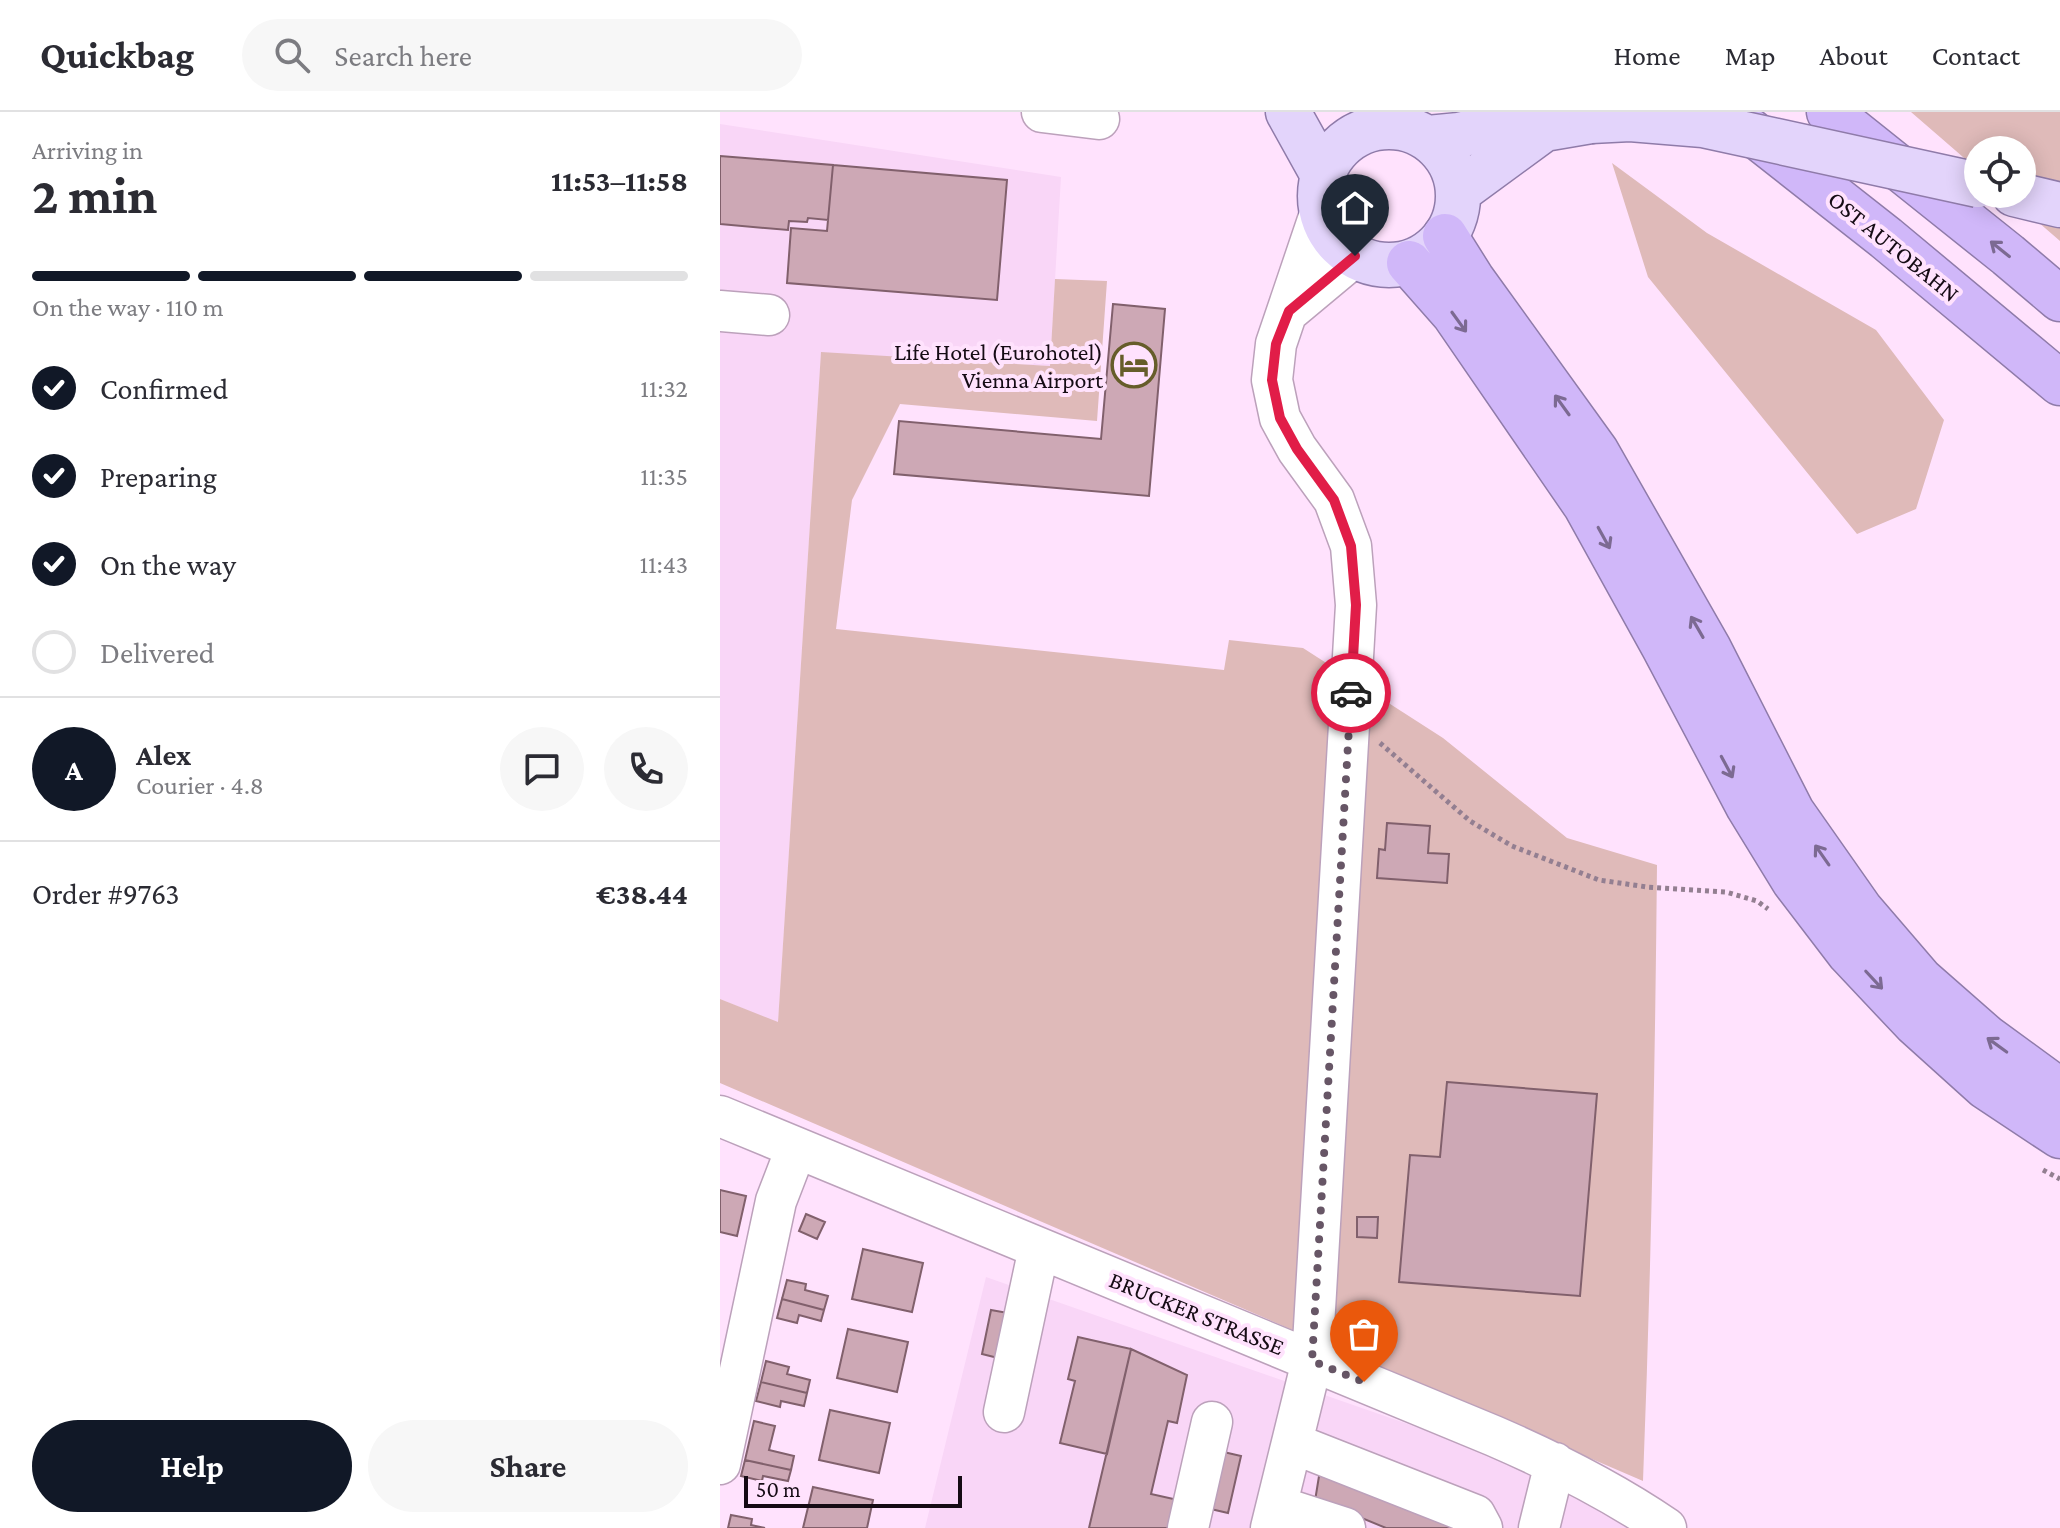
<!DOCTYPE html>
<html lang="en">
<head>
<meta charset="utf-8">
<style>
  body { margin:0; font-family:"Crimson Pro",serif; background:#f7f7f7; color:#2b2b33; height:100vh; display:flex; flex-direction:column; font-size:30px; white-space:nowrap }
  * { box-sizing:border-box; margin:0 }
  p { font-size:26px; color:#7c7c81 }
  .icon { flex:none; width:44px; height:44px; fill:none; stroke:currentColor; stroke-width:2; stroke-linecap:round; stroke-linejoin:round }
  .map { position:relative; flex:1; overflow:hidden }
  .details { display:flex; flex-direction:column; background:#fff; width:720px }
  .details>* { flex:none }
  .fabs { position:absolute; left:1244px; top:24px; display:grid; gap:16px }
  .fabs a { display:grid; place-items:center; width:72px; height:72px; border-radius:50%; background:#fff; box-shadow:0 4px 20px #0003; font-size:40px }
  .scale { position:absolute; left:24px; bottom:20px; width:218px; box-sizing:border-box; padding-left:8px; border:4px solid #150b14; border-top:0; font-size:22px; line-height:28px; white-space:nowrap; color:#150b14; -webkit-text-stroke:6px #ffe2fd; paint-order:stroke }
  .pin { position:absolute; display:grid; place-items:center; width:68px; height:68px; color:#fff; margin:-82px -34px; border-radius:50% 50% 50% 0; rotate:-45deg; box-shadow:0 0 8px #0007 }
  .pin .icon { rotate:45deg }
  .courier { position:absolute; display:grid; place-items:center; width:80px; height:80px; margin:-40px; border:6px solid #e11d48; border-radius:50%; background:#fff; color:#222; box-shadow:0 2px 10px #0007 }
  .summary em { font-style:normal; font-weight:700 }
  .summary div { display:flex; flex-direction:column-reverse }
  .summary { display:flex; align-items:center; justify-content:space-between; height:136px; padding:0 32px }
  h1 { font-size:52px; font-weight:700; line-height:60px }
  .bar { display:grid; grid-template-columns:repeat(4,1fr); gap:12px 8px; align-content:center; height:96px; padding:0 32px }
  .bar i { height:10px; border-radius:6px; background:#e1e1e2 }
  .bar .active { background:#111827 }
  .bar p { grid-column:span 4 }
  .line { display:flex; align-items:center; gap:20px; padding:0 32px; border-top:2px solid #e1e1e2 }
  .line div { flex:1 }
  .round { display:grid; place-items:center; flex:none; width:84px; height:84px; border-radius:42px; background:#f7f7f7 }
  ol { padding:0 32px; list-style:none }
  li { display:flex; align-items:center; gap:24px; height:88px }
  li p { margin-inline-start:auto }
  li .icon { padding:8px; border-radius:50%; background:#111827; color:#fff; stroke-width:4 }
  li:last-child { color:#7c7c81 }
  li i { width:44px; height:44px; border:4px solid #e1e1e2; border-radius:50% }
  .primary-button { display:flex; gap:16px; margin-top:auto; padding:16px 32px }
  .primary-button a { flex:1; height:92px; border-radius:48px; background:#111827; color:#fff; font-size:32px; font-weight:700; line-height:92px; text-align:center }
  .primary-button a+a { background:#f7f7f7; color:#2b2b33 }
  header { display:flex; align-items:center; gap:48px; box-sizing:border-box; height:112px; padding:0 40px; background:#fff; border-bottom:2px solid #e1e1e2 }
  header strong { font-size:38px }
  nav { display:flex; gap:44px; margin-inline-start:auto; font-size:28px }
  .search { width:560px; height:72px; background:#f7f7f7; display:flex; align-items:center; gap:20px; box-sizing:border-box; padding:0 28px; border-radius:44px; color:#7c7c81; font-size:30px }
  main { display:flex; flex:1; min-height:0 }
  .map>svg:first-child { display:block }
  .built { fill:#f9d6f7 }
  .green { fill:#dfbab9 }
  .building { fill:#cda8b5; stroke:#81606c; stroke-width:2 }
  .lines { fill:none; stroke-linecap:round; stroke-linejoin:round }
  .minor-casing { stroke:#bca1bb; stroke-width:43 }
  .major-casing { stroke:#8f7ba9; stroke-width:47 }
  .highway-casing { stroke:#8f7ba9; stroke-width:47 }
  .path { stroke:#937f91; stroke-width:5; stroke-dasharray:4 4; stroke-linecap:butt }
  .minor { stroke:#fff; stroke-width:40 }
  .major { stroke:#e3d4fb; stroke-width:44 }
  .highway { stroke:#d0b7f9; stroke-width:44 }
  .major-bridge-casing { stroke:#8f7ba9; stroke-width:47; stroke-linecap:butt }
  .major-bridge { stroke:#e3d4fb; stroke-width:44 }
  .oneway { stroke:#7c6a92 }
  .done { stroke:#675666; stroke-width:8; stroke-dasharray:0 14.4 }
  .route { stroke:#e11d48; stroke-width:10 }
  .labels { text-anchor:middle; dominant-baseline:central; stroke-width:8; stroke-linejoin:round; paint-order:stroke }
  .street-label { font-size:24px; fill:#150b14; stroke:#ffe2fd }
  .poi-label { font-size:24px; fill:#150b14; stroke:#ffe2fd; text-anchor:end }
</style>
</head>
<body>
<header>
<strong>Quickbag</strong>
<div class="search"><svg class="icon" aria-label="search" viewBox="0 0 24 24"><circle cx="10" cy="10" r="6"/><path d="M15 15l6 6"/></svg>Search here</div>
<nav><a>Home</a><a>Map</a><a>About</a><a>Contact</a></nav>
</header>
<main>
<section class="details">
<div class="summary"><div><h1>2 min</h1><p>Arriving in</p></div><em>11:53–11:58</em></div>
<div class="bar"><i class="active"></i><i class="active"></i><i class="active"></i><i></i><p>On the way · 110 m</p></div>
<ol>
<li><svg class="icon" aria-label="check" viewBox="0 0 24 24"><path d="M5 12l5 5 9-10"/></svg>Confirmed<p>11:32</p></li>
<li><svg class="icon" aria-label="check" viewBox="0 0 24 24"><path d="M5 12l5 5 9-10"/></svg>Preparing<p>11:35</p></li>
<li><svg class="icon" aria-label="check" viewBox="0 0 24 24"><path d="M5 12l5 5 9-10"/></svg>On the way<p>11:43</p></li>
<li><i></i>Delivered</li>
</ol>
<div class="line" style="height:144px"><b class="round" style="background:#111827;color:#fff">A</b><div><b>Alex</b><p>Courier · 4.8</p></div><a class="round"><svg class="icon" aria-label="chat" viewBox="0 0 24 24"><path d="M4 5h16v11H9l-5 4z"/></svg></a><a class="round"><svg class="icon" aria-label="phone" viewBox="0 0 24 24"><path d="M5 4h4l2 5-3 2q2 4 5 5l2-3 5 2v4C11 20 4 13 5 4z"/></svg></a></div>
<div class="line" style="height:104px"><div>Order #9763</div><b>€38.44</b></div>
<div class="primary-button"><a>Help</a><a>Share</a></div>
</section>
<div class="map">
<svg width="1340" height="1416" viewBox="0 0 1340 1416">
  <rect width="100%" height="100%" fill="#ffe2fd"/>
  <path class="built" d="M0,12L341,65L330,254L101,241L58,911L0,887Z
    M266,1165L808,1354L918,1416H205Z"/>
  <path class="green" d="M1191,0H1340V129L1286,82H1302V38H1258V58Z
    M892,51L987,121L1156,218L1224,308L1196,397L1137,422L928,165Z
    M335,167L387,169L377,309L180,292L132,388L116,517L504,558L509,528L583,536L723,626L847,726L937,753C935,959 931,1164 923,1369L0,971V887L58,910L101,240L330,254Z"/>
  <path class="building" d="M0,44L113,53L108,108L88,106L87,110L69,109L68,118L0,112Z
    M113,53L287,68L277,188L67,171L71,116L107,119Z
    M393,192L445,197L429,384L174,362L179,309L381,327Z
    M667,711L710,714L708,741L729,742L727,771L657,766L659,737L665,738Z
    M727,970L877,982L860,1184L679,1170L690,1043L720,1045Z
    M0,1078L26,1084L17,1124L0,1120Z
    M86,1102L105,1110L97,1127L79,1119Z
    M637,1105H658L657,1126L637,1125Z
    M143,1137L203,1151L192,1200L132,1187Z
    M67,1168L86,1172L85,1178L108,1184L104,1198L62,1187Z
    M62,1187L104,1198L101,1209L79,1203L77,1211L57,1206Z
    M271,1198L288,1201L278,1246L262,1242Z
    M128,1217L188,1230L177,1280L117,1266Z
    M358,1225L411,1237L387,1342L340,1331L355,1269L348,1267Z
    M411,1237L467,1263L457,1311L448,1309L431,1382L458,1388L451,1416H369Z
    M46,1249L69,1255L67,1262L90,1268L87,1281L41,1270Z
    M41,1270L87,1281L84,1294L61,1289L60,1295L36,1289Z
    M110,1298L170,1311L159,1361L99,1348Z
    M34,1309L55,1314L49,1338L74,1344L71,1358L25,1348Z
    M495,1338L521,1344L508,1401L482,1395Z
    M25,1348L71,1358L68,1369L43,1364L42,1369L21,1364Z
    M600,1358L739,1416H666L608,1392L594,1395Z
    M93,1375L153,1388L147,1416H83Z
    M11,1403L32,1407L31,1413L45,1416H8Z"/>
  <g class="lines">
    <g class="minor-casing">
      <path id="minor" d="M322,0L379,7
        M0,199L49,203
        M569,199L635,144
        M0,1004L774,1324C834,1350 892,1379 946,1416
        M284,1300L319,1136
        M572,1331L755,1403L762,1416
        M0,1352L56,1089L76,1037
        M557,1394L625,1416
        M468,1416L492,1310
        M551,1416L592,1249L636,493L631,434L614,388L577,337L560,306L552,268L556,232L601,99
        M819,1416L835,1351"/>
    </g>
    <g class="major-casing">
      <path id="major" d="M568,0L603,63
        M600 84a69 69 0 1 1 138 0a69 69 0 1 1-138 0Z
        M708,26L739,23L781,13L824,17L871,9
        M738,80L824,17
        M1294,82L1340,93"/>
    </g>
    <g class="highway-casing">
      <path id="highway" d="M1109,0L1288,143L1340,187
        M1030,19L1166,126L1340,271
        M725,124L752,167L876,339L989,537L1072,700L1140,797L1201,868L1266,925L1340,979
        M689,151L734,202L866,394L944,535L1028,694L1074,769L1129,841L1195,911L1266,975L1340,1024"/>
    </g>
    <path class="path" d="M660,631L750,709L792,734L879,768L927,775L1006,780L1037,789L1048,797
      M1323,1058L1340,1067"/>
    <use href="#minor" class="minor"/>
    <use href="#major" class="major"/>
    <use href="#highway" class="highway"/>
    <g class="major-bridge-casing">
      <path id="major-bridge" d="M871,9L910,7L983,13L1258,73"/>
    </g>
    <use href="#major-bridge" class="major-bridge"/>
  </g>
  <defs><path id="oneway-shaft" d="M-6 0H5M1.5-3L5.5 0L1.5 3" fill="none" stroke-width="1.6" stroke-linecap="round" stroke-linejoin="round" transform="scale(2)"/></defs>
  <g class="oneway">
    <use href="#oneway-shaft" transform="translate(1280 137) rotate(-141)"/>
    <use href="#oneway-shaft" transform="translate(739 210) rotate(54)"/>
    <use href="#oneway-shaft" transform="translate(842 293) rotate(-126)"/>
    <use href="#oneway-shaft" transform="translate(884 426) rotate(61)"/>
    <use href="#oneway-shaft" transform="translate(977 515) rotate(-120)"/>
    <use href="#oneway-shaft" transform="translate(1007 655) rotate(62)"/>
    <use href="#oneway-shaft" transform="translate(1102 743) rotate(-125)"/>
    <use href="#oneway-shaft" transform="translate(1154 868) rotate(47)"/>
    <use href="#oneway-shaft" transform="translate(1277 933) rotate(-144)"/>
  </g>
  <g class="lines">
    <path class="done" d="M631,581L592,1249L644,1270"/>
    <path class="route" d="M631,581L636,493L631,434L614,388L577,337L560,306L552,268L556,232L569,199L635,144"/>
  </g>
  <defs>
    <g id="hotel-ring" transform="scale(2.3)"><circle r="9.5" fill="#ffe2fd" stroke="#665d2a" stroke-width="1.5"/><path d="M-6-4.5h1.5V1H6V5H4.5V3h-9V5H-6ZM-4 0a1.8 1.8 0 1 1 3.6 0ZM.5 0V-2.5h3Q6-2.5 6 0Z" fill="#665d2a"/></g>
  </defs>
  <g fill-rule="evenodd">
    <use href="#hotel-ring" x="414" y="253"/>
  </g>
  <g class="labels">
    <g class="street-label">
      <text transform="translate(1174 134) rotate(39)">OST AUTOBAHN</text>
      <text transform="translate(477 1201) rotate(22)">BRUCKER STRASSE</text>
    </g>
    <g class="poi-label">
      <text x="383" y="239">Life Hotel (Eurohotel)<tspan x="383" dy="28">Vienna Airport</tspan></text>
    </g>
  </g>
</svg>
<div class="fabs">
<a><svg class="icon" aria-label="locate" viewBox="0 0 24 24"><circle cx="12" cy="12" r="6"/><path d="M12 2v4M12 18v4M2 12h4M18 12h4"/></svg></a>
</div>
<div class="scale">50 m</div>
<div class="pin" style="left:644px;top:1270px;background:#ea580c"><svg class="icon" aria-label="bag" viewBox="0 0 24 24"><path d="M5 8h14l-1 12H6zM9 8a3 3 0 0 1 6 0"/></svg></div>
<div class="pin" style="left:635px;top:144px;background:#1f2937"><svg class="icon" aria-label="home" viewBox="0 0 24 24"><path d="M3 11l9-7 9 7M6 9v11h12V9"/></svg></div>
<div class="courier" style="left:631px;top:581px"><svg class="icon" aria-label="car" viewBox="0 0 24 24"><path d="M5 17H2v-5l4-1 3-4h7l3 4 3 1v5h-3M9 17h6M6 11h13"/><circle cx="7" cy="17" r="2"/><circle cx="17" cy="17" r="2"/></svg></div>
</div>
</main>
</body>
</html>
